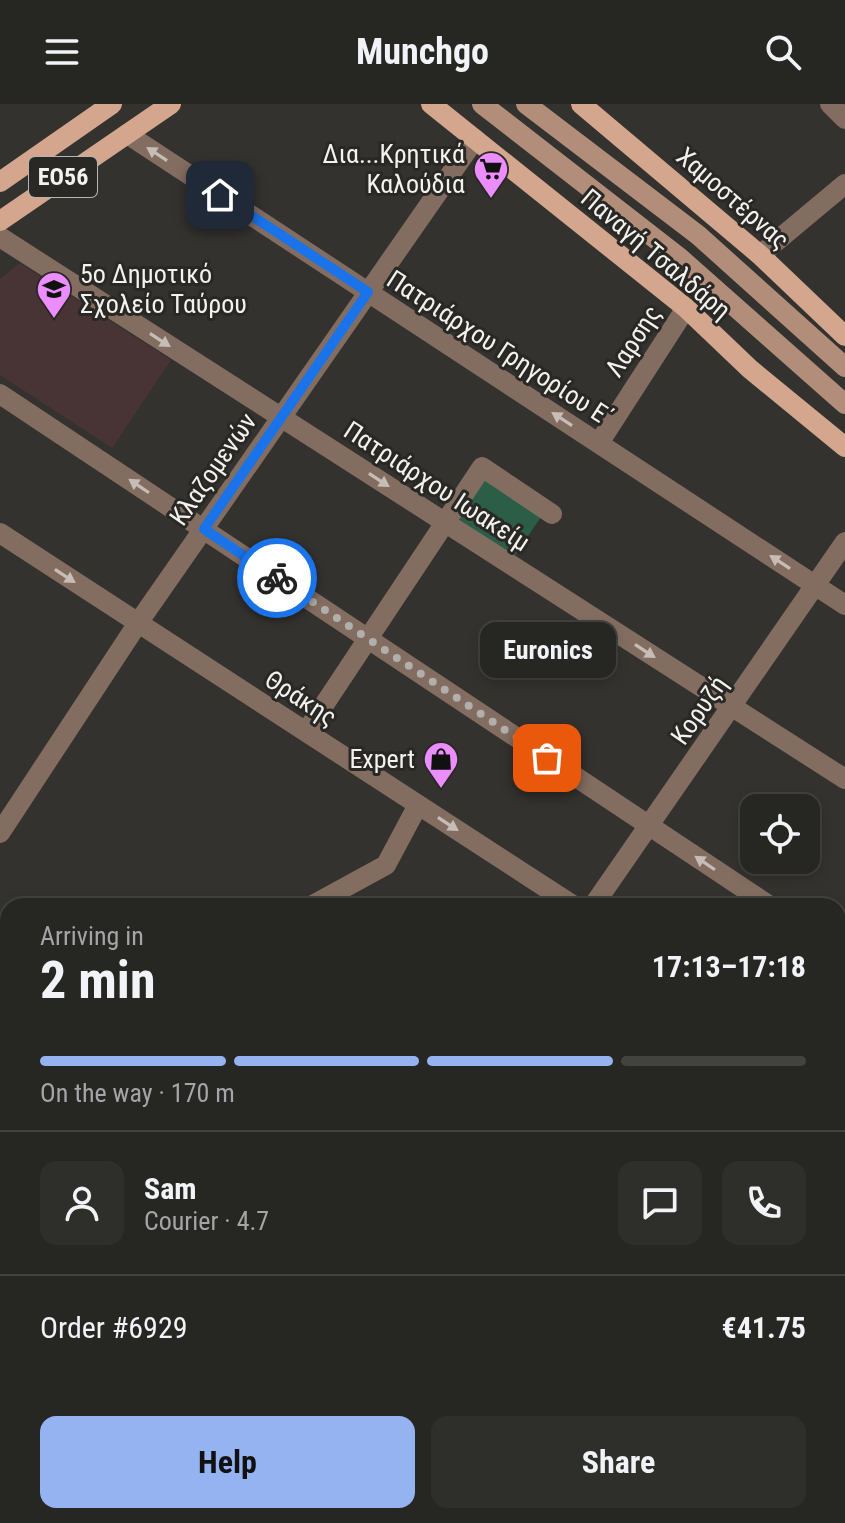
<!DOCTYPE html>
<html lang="en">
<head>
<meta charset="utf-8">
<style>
  body { margin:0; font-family:"Roboto Condensed",sans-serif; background:#2e2e2b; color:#f1f3f6; height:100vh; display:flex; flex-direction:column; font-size:30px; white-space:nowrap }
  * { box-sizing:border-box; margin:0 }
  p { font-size:26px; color:#a4a5a6 }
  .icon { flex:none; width:44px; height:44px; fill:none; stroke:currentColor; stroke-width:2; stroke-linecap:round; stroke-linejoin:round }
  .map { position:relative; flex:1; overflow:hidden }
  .side { position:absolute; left:0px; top:794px; width:846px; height:626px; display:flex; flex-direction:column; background:#262623; border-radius:24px 24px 0 0; box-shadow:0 4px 12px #0003,0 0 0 2px #424341 }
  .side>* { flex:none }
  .buttons { position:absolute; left:740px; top:690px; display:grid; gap:16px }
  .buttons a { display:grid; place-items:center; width:80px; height:80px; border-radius:16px; background:#262623; box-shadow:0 4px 12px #0003,0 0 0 2px #424341; font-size:40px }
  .pin { position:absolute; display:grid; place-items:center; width:68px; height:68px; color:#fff; margin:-34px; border-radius:16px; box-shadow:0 4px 12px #0006 }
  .courier { position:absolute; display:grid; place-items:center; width:80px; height:80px; margin:-40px; border:6px solid #1a73e8; border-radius:50%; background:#fff; color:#222; box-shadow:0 2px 10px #0007 }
  .bubble { position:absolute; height:56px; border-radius:16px; background:#262623; box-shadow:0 4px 12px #0003,0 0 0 2px #424341; font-size:26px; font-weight:700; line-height:56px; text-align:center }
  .headline em { font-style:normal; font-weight:700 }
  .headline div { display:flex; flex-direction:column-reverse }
  .headline { display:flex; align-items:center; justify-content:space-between; height:136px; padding:0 40px }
  h1 { font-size:52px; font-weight:700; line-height:60px }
  .bar { display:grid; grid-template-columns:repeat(4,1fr); gap:12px 8px; align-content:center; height:96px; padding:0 40px }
  .bar i { height:10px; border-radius:6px; background:#424341 }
  .bar .on { background:#95b2f1 }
  .bar p { grid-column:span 4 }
  .line { display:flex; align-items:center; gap:20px; padding:0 40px; border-top:2px solid #424341 }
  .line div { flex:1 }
  .round { display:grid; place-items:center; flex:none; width:84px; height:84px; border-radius:16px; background:#2e2e2b }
  .cta { display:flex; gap:16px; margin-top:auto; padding:16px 40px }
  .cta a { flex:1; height:92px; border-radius:16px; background:#95b2f1; color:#111; font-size:32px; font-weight:700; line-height:92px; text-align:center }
  .cta a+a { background:#2e2e2b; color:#f1f3f6 }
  header { display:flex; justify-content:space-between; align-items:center; height:104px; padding:0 40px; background:#262623; font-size:36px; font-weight:700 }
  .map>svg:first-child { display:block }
  .education { fill:#483335 }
  .green { fill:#2c5d46 }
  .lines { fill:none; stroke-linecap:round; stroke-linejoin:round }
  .street { stroke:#836d61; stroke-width:20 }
  .secondary { stroke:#b18d7a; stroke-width:20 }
  .primary { stroke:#d4a68e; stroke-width:20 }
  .oneway { fill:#c6bdb7 }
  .done { stroke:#b0afac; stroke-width:8; stroke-dasharray:0 14.4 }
  .route { stroke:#1a73e8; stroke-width:10 }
  .labels { text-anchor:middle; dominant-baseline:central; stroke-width:6; stroke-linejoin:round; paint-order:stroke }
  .shield { fill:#292825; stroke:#b6b5b3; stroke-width:2 }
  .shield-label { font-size:24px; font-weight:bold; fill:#f3f2f0 }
  .poi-label { font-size:26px; fill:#f3f2f0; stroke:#292825; text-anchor:end }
  .street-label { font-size:26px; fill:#f3f2f0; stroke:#292825 }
</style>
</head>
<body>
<header><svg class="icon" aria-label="menu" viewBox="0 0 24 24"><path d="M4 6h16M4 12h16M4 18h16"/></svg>Munchgo<svg class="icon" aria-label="search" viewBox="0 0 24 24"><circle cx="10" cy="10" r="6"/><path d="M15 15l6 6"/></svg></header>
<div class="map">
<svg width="845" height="1419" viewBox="0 0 845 1419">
  <rect width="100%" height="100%" fill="#33322f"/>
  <path class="education" d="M20,159L171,256L112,344L0,271V175Z"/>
  <path class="green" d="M486,371L543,410L514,453L457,414Z"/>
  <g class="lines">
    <path class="street" d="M830,0L845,15
      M127,30L845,501
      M0,133L845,675
      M760,151L845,80
      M0,290L770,802
      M599,339L686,204
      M0,429L574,802
      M306,628L482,363L552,410
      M0,729L138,519L475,35
      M311,802L386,761L418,701
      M593,802L845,438
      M838,847L845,852
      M838,1031L845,1035
      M0,1212L8,1199
      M87,1419L89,1412
      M340,1419L342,1412"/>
    <path class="secondary" d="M482,0L680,154L845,300
      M526,0L698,131L845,263
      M0,1307L8,1311
      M838,1403L845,1395
      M532,1412L609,1419
      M823,1419L830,1412"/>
    <path class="primary" d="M431,0L686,204L750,265L845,343
      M581,0L760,151L845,232
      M0,78L112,0
      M0,117L171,0"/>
  </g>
  <defs><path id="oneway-solid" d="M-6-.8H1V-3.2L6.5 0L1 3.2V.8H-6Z" transform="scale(2)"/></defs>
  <g class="oneway">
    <use href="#oneway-solid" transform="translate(157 50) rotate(-147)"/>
    <use href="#oneway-solid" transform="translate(160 236) rotate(33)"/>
    <use href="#oneway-solid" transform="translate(562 315) rotate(-147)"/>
    <use href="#oneway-solid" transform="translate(379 376) rotate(33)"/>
    <use href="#oneway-solid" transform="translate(139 382) rotate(-146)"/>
    <use href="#oneway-solid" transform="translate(780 458) rotate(-147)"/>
    <use href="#oneway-solid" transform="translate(65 472) rotate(33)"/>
    <use href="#oneway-solid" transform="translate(645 547) rotate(33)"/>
    <use href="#oneway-solid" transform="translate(448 720) rotate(33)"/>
    <use href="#oneway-solid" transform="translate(705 759) rotate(-146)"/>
  </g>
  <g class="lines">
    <path class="done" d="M277,474L547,654"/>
    <path class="route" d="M220,91L368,188L204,425L277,474"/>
  </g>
  <defs>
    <g id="supermarket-pin" transform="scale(1.8)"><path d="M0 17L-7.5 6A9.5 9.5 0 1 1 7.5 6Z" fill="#eb8dfc" stroke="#292825"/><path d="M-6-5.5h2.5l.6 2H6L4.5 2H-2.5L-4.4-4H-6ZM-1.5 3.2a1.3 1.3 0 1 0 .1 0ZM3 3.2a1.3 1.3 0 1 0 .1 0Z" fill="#111"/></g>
    <g id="school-pin" transform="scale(1.8)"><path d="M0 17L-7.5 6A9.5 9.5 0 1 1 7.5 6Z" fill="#eb8dfc" stroke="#292825"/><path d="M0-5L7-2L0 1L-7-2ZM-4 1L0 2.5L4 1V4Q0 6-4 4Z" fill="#111"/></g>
    <g id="shop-pin" transform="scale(1.8)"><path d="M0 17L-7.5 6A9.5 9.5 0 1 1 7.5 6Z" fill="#eb8dfc" stroke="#292825"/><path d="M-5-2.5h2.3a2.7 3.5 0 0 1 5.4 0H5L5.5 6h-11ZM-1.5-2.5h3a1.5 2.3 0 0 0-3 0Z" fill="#111"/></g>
  </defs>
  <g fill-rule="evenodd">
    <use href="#supermarket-pin" x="491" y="65"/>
    <use href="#school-pin" x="54" y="185"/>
    <use href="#shop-pin" x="441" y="655"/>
  </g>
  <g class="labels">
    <rect class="shield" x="29" y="53" width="68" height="40" rx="6"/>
    <g class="shield-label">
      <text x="63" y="73">ΕΟ56</text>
    </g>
    <g class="poi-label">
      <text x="465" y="50">Δια...Κρητικά<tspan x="465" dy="30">Καλούδια</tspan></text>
      <text x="80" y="170" text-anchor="start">5ο Δημοτικό<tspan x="80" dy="30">Σχολείο Ταύρου</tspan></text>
      <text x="415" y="655">Expert</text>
    </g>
    <g class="street-label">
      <text transform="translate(733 94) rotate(41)">Χαμοστέρνας</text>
      <text transform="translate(656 150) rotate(40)">Παναγή Τσαλδάρη</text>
      <text transform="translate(633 237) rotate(-57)">Λαρσης</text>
      <text transform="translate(500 244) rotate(33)">Πατριάρχου Γρηγορίου Ε΄</text>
      <text transform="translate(213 365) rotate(-55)">Κλαζομενών</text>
      <text transform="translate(437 382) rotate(33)">Πατριάρχου Ιωακείμ</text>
      <text transform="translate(301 594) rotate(33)">Θράκης</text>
      <text transform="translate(699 606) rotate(-55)">Κορυζή</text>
    </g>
  </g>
</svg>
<div class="buttons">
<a><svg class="icon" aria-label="locate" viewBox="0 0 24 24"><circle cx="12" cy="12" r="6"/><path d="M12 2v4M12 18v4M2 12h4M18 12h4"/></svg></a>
</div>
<div class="pin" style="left:547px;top:654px;background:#ea580c"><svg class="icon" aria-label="bag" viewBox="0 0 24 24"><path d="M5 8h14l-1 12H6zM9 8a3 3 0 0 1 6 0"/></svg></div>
<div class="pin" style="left:220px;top:91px;background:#1f2937"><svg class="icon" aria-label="home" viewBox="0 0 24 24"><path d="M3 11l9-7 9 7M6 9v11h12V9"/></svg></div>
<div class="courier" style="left:277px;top:474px"><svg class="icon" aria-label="bike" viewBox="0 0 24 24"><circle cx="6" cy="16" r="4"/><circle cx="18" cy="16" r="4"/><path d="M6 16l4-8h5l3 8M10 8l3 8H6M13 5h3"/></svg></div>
<div class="bubble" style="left:480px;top:518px;width:136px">Euronics</div>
<section class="side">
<div class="headline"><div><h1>2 min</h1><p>Arriving in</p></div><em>17:13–17:18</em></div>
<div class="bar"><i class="on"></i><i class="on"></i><i class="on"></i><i></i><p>On the way · 170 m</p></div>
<div class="line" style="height:144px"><a class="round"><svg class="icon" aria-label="person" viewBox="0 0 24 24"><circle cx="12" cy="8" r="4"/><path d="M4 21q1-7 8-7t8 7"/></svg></a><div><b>Sam</b><p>Courier · 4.7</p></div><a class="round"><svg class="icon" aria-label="chat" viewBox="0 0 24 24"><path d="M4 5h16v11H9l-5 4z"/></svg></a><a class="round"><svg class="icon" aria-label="phone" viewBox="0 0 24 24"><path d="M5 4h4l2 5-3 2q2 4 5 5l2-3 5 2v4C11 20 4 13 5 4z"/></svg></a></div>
<div class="line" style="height:104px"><div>Order #6929</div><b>€41.75</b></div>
<div class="cta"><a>Help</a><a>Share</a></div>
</section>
</div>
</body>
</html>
